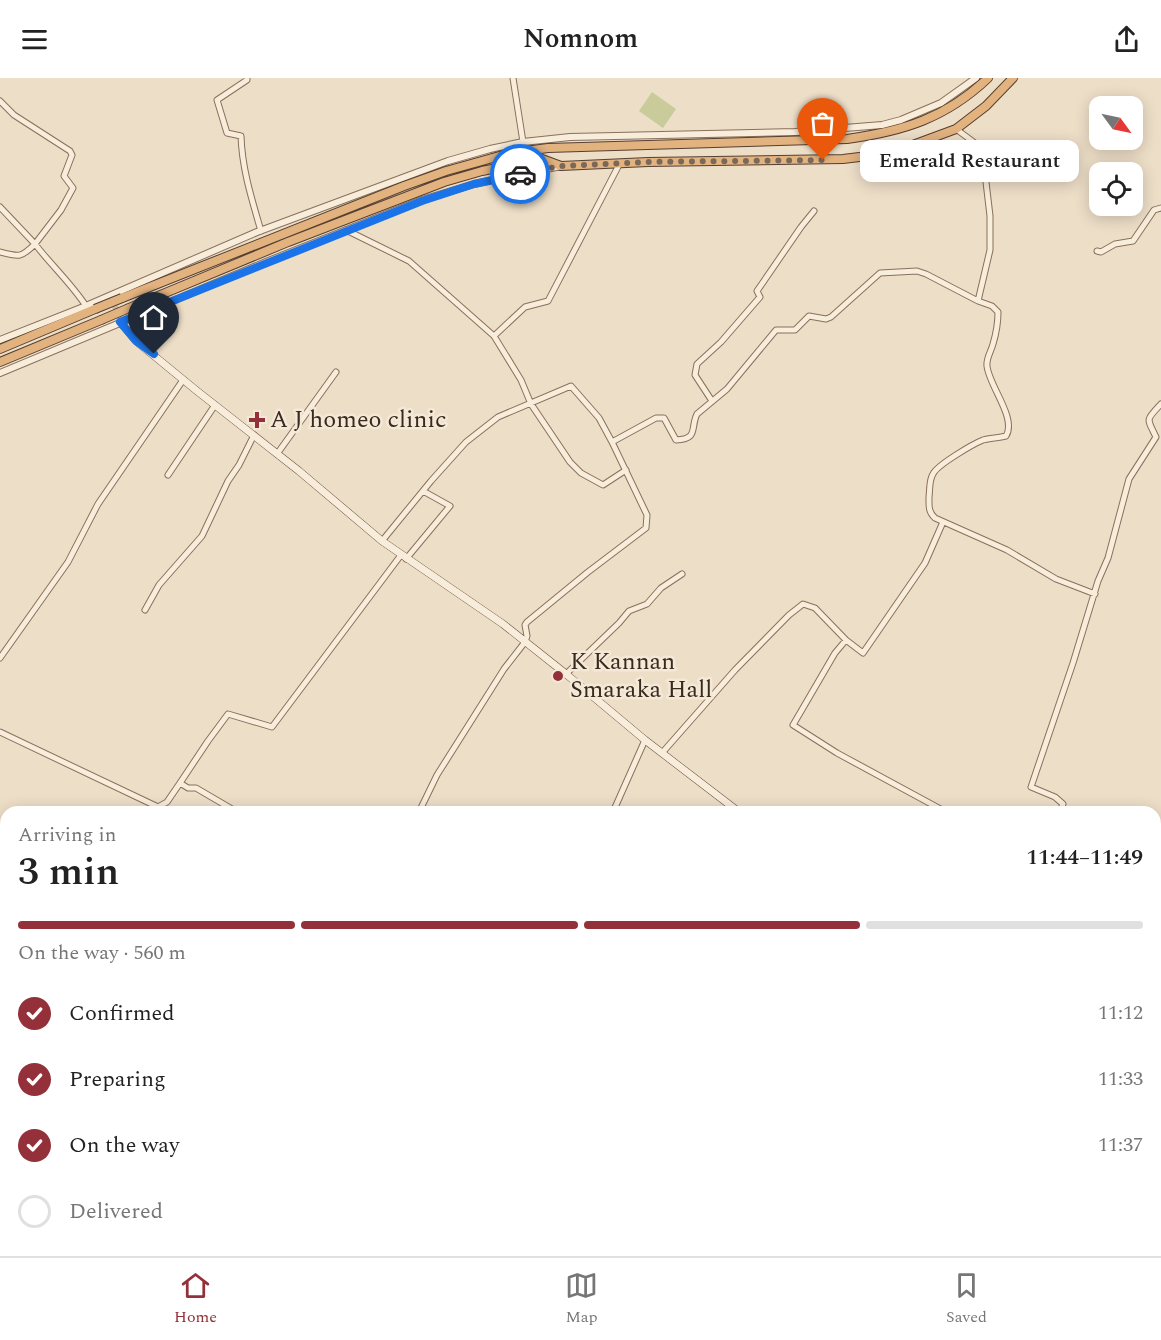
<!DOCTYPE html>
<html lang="en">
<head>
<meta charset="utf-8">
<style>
  body { margin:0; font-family:Spectral,serif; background:#f2f2f2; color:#222; height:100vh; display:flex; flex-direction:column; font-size:22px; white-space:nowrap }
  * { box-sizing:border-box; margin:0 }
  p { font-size:20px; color:#767676 }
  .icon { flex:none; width:33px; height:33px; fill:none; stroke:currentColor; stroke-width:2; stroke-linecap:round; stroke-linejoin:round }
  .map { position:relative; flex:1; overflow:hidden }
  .side { position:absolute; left:0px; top:728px; width:1161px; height:452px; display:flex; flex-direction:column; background:#fff; border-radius:18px 18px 0 0; box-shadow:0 3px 15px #0003 }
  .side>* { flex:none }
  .needle { width:39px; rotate:123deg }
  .controls { position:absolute; left:1089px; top:18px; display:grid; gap:12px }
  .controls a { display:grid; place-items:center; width:54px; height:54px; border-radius:12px; background:#fff; box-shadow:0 3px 15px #0003; font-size:30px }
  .pin { position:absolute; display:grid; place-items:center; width:51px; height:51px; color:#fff; margin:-62px -26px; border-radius:50% 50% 50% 0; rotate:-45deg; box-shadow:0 0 6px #0007 }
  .pin .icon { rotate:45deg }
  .courier { position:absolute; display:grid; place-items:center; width:60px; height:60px; margin:-30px; border:4px solid #1a73e8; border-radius:50%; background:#fff; color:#222; box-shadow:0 2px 8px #0007 }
  .bubble { position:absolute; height:42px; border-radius:12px; background:#fff; box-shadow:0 3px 15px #0003; font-size:20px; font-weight:600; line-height:42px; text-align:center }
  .headline em { font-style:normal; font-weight:600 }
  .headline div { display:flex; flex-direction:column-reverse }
  .headline { display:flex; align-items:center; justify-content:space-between; height:102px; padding:0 18px }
  h1 { font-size:39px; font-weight:600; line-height:45px }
  .bar { display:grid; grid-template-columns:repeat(4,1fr); gap:9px 6px; align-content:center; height:72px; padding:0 18px }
  .bar i { height:8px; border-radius:4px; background:#e0e0e0 }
  .bar .on { background:#94303a }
  .bar p { grid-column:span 4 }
  ol { padding:0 18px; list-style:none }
  li { display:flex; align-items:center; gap:18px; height:66px }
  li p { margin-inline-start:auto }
  li .icon { padding:6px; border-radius:50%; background:#94303a; color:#fff; stroke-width:4 }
  li:last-child { color:#767676 }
  li i { width:33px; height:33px; border:3px solid #e0e0e0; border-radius:50% }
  header { display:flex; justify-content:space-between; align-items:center; height:78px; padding:0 18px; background:#fff; font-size:27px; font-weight:600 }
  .menu { display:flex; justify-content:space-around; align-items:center; height:84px; border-top:2px solid #e0e0e0; background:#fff; font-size:16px; color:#767676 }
  .menu a { display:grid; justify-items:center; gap:3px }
  .menu .on { color:#94303a }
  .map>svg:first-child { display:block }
  .farmland { fill:#e2d6b5 }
  .green { fill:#c9cb9b }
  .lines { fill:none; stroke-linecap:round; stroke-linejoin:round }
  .stream { stroke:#6f8f84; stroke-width:1.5 }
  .tertiary-tunnel { stroke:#c9baa6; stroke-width:6; stroke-dasharray:6 3; stroke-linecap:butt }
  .minor-casing { stroke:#88705d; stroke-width:7 }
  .tertiary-casing { stroke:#88705d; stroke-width:8 }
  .secondary-casing { stroke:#6a5140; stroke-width:8 }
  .trunk-casing { stroke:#563f31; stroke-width:10 }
  .minor { stroke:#f8ecda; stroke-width:5 }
  .tertiary { stroke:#f8ecda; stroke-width:6 }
  .secondary { stroke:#f8ecda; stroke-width:7 }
  .trunk { stroke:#e2b27f; stroke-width:8 }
  .trunk-bridge-casing { stroke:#563f31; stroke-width:10; stroke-linecap:butt }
  .trunk-bridge { stroke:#e2b27f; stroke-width:8 }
  .done { stroke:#78695a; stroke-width:6; stroke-dasharray:0 10.8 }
  .route { stroke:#1a73e8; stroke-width:8 }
  .poi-dot { fill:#94303a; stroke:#f4e9d7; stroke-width:2 }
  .labels { text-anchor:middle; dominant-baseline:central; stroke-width:5; stroke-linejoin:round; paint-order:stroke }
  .poi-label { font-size:24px; fill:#392a20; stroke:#f4e9d7; text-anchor:start }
</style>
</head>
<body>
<header><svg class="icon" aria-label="menu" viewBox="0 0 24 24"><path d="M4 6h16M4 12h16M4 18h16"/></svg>Nomnom<svg class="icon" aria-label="share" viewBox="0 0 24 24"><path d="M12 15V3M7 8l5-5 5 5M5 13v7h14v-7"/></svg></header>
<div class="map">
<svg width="1161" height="1178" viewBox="0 0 1161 1178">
  <rect width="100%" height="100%" fill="#eddec7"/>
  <path class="farmland" d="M6,941V1173H62L61,1177L0,1178V942Z"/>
  <path class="green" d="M652,14L676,31L663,50L639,33Z"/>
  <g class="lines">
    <path class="stream" d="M0,1081L4,1082L6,1078"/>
    <path class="tertiary-tunnel" d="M112,220L121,245"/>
    <g class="minor-casing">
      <path id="minor" d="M247,0V2L217,22L227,55L241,58C242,91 252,122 261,153
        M513,0L523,64
        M0,23L14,37L70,73L72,77L64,98L73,110L61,132L35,166C51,187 71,205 86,228
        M956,51L983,71L988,78L986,104L990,138V172L978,223L992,228L998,234C998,245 996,256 993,266C991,274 986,280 987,288C989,308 1017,340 1006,358C998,360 990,360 983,362C973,366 937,387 933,396C929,402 930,411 929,419C929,427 928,434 935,440L1007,472L1056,501L1095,516
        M0,129L35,166C21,180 19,179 0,174
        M346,152L409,183L494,258L521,302L531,326L570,384L581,395L603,407L626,392
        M1097,173L1101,174L1115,166L1133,163L1154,132L1161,130
        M494,258L525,229L548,223L620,85
        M712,323L695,297L697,286L721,264L760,219L757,213L801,149L814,133
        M277,376L336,294
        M168,397L215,327
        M943,444L925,485L863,575L846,562L835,575L793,647L837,675L946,734
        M382,463L431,403L466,364L498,339L571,308L599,340L612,364L656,340H664L676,362C699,361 690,350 697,336L727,311L776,252H795L809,238L826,241L831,239L880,195L917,193L926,196L978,223
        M406,481L450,428L423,413
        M145,532L159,507L202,458L228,403L239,387L254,357
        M0,580L68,484L98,426L183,302
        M566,596L619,545L629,533L647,526L661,510L682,496
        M0,654L158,729L167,724L180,705L188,710H196L237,734
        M662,675L735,592L789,537L803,526L815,530L846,562
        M180,705L208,663L228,636L272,649L401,477
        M419,734L437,697L504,591L525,564L527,558L525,547L527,544L588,494L646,450L647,437L612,364
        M613,734L645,662
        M1060,734L1063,726L1055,719L1031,709L1073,585L1098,503L1108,480L1129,401L1156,359C1147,340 1145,343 1161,326
        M1155,852L1161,842
        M255,1178L257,1173
        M433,1178L436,1173
        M625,1178L627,1173
        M939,1178L941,1173
        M998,1178L1004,1173"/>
    </g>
    <g class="tertiary-casing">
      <path id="tertiary" d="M0,262L86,228L257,154L448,83L490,71L523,64L570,59L795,54L882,47L901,42L941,25L976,0
        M0,295L266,184L422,122L474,106L561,88"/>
    </g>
    <g class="secondary-casing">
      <path id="secondary" d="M121,245L136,263L197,313L299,393L382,463L503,546L566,596L645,662L739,734
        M1155,1015L1161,1020"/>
    </g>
    <g class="trunk-casing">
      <path id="trunk" d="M122,220L404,108L446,93L510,75L548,70L847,61C904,53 946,40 988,0
        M129,230L288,164L444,104L482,93L542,81L561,88L648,84L843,81L876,77L910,68L956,51L986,28L1013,0
        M0,271L95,231
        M0,284L101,242"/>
    </g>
    <use href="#minor" class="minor"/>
    <use href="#tertiary" class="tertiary"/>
    <use href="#secondary" class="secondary"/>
    <use href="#trunk" class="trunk"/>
    <g class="trunk-bridge-casing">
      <path id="trunk-bridge" d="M95,231L122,220
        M101,242L129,230"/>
    </g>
    <use href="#trunk-bridge" class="trunk-bridge"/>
  </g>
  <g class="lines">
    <path class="done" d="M520,96L561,88L648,84L823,82"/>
    <path class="route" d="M154,276L136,263L120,244L422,123L474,106L520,96"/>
  </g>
  <g class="poi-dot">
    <path d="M254 333h6v6h6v6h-6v6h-6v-6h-6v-6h6z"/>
    <circle cx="558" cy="598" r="6"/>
  </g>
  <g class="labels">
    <g class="poi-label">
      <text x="270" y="342">A J homeo clinic</text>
      <text x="570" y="584">K Kannan<tspan x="570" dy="28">Smaraka Hall</tspan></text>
    </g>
  </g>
</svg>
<div class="controls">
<a><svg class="needle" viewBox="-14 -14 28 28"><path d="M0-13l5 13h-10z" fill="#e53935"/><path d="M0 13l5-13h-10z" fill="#767676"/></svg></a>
<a><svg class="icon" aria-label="locate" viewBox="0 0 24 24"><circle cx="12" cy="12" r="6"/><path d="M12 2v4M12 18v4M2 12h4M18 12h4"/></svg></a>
</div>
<div class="pin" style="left:823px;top:82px;background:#ea580c"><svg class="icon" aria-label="bag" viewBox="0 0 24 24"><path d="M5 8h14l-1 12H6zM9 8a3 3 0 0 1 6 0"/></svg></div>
<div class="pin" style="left:154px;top:276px;background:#1f2937"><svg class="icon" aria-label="home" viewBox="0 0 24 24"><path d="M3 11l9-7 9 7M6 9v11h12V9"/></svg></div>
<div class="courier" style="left:520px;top:96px"><svg class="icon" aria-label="car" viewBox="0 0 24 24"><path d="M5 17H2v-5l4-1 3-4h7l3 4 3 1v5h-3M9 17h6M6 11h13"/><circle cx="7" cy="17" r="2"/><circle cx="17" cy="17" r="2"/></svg></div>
<div class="bubble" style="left:860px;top:62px;width:219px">Emerald Restaurant</div>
<section class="side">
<div class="headline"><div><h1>3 min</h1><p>Arriving in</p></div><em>11:44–11:49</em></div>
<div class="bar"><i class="on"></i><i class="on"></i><i class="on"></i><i></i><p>On the way · 560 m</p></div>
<ol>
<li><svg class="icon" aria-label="check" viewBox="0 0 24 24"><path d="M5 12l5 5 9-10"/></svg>Confirmed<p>11:12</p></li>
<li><svg class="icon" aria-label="check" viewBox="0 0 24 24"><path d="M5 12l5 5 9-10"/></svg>Preparing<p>11:33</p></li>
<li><svg class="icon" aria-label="check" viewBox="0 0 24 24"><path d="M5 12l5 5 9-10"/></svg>On the way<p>11:37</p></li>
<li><i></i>Delivered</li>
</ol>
</section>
</div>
<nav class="menu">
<a class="on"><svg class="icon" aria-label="home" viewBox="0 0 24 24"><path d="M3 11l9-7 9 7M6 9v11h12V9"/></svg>Home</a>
<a><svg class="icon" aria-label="map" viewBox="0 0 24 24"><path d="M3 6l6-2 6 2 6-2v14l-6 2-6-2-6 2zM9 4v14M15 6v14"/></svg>Map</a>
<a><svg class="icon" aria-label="saved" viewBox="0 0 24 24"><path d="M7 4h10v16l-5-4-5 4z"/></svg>Saved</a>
</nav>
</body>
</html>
